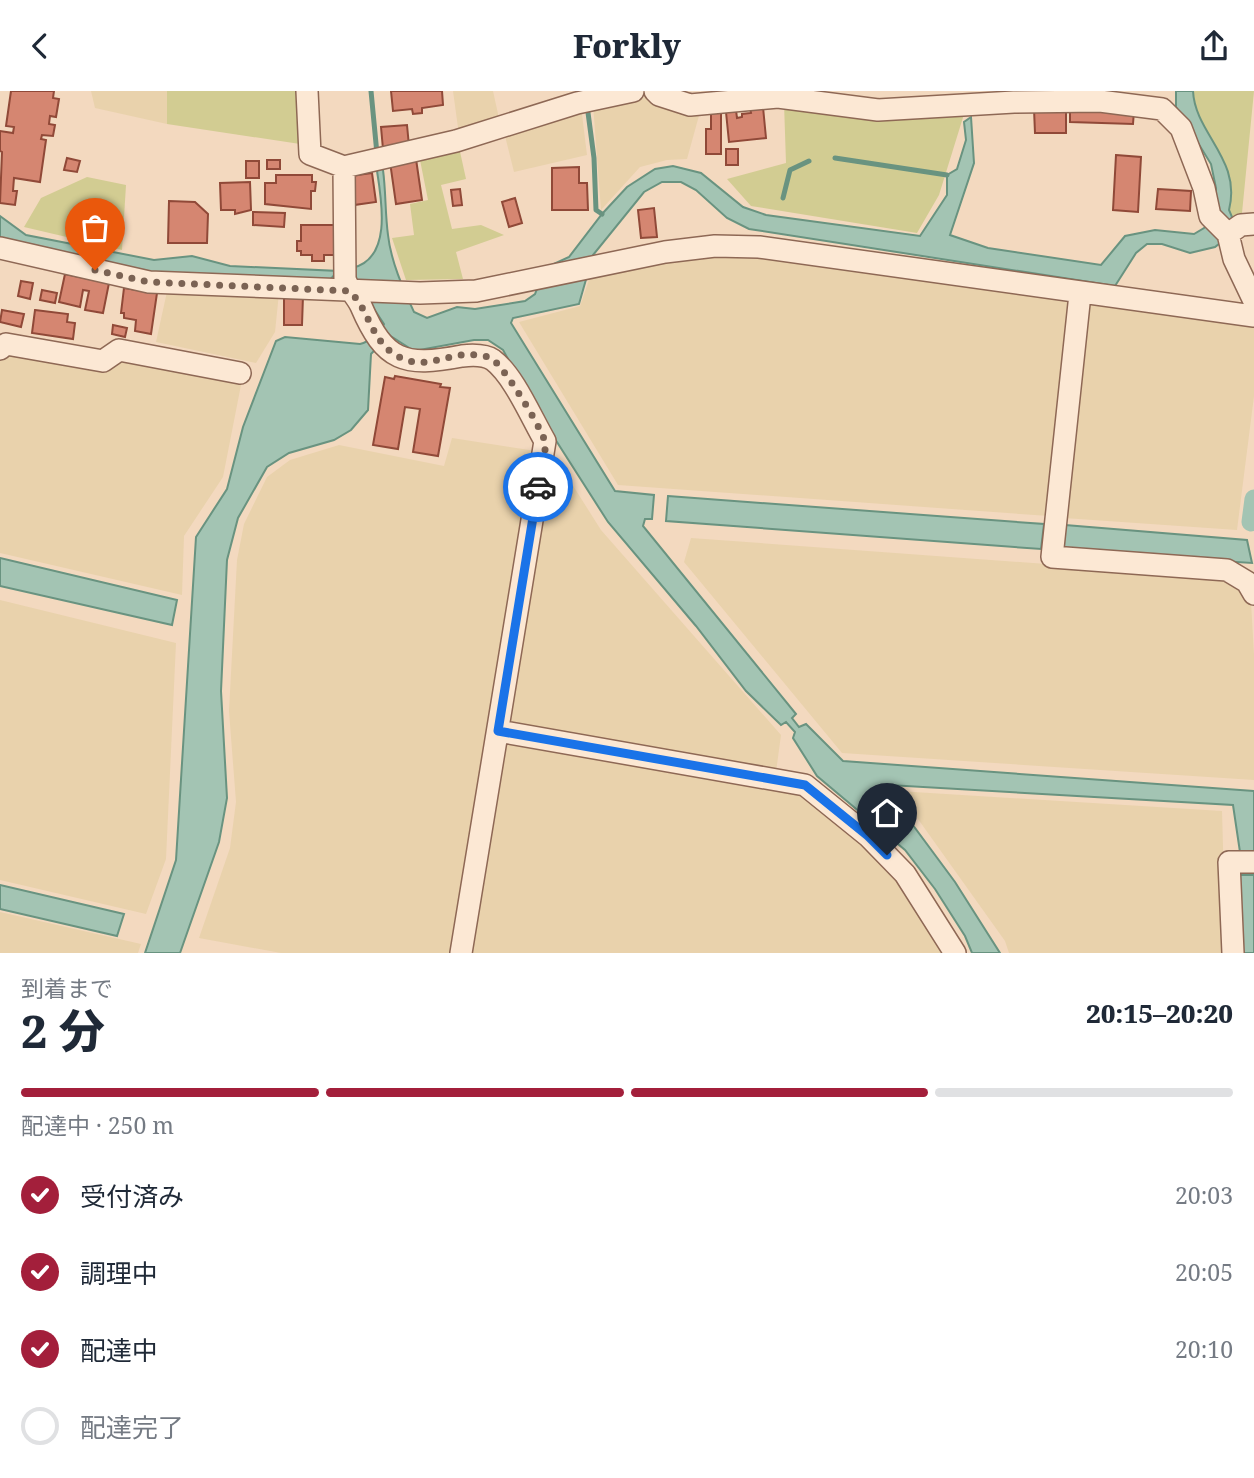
<!DOCTYPE html>
<html lang="ja">
<head>
<meta charset="utf-8">
<style>
  body { margin:0; font-family:"Noto Serif","Noto Sans JP",serif; background:#f2f2f3; color:#1f2937; height:100vh; display:flex; flex-direction:column; font-size:26px; white-space:nowrap }
  * { box-sizing:border-box; margin:0 }
  p { font-size:23px; color:#747a83 }
  .icon { flex:none; width:38px; height:38px; fill:none; stroke:currentColor; stroke-width:2; stroke-linecap:round; stroke-linejoin:round }
  .map { position:relative; height:862px; overflow:hidden }
  .details { display:flex; flex-direction:column; background:#fff; flex:1 }
  .details>* { flex:none }
  .pin { position:absolute; display:grid; place-items:center; width:60px; height:60px; color:#fff; margin:-72px -30px; border-radius:50% 50% 50% 0; rotate:-45deg; box-shadow:0 0 7px #0007 }
  .pin .icon { rotate:45deg }
  .courier { position:absolute; display:grid; place-items:center; width:70px; height:70px; margin:-35px; border:5px solid #1a73e8; border-radius:50%; background:#fff; color:#222; box-shadow:0 2px 9px #0007 }
  .summary em { font-style:normal; font-weight:800 }
  .summary div { display:flex; flex-direction:column-reverse }
  .summary { display:flex; align-items:center; justify-content:space-between; height:119px; padding:0 21px }
  h1 { font-size:46px; font-weight:800; line-height:52px }
  .bar { display:grid; grid-template-columns:repeat(4,1fr); gap:10px 7px; align-content:center; height:84px; padding:0 21px }
  .bar i { height:9px; border-radius:5px; background:#e0e1e3 }
  .bar .selected { background:#a31f3b }
  .bar p { grid-column:span 4 }
  ol { padding:0 21px; list-style:none }
  li { display:flex; align-items:center; gap:21px; height:77px }
  li p { margin-inline-start:auto }
  li .icon { padding:7px; border-radius:50%; background:#a31f3b; color:#fff; stroke-width:4 }
  li:last-child { color:#747a83 }
  li i { width:38px; height:38px; border:4px solid #e0e1e3; border-radius:50% }
  header { display:flex; justify-content:space-between; align-items:center; height:91px; padding:0 21px; background:#fff; font-size:32px; font-weight:800 }
  .map>svg:first-child { display:block }
  .farmland { fill:#e9d2ac }
  .green { fill:#d2cc92 }
  .water { fill:#a3c4b3; stroke:#699380; stroke-width:2 }
  .lines { fill:none; stroke-linecap:round; stroke-linejoin:round }
  .stream { stroke:#699380; stroke-width:5 }
  .canal { stroke:#a3c4b3; stroke-width:19 }
  .building { fill:#d58671; stroke:#904938; stroke-width:2 }
  .street-casing { stroke:#8e6855; stroke-width:24 }
  .street { stroke:#fce8d4; stroke-width:21 }
  .done { stroke:#7b6354; stroke-width:7; stroke-dasharray:0 12.6 }
  .route { stroke:#1a73e8; stroke-width:9 }
</style>
</head>
<body>
<header><svg class="icon" aria-label="back" viewBox="0 0 24 24"><path d="M15 5l-7 7 7 7"/></svg>Forkly<svg class="icon" aria-label="share" viewBox="0 0 24 24"><path d="M12 15V3M7 8l5-5 5 5M5 13v7h14v-7"/></svg></header>
<div class="map">
<svg width="1254" height="862" viewBox="0 0 1254 862">
  <rect width="100%" height="100%" fill="#f3d9bf"/>
  <path class="farmland" d="M91,0H167V33L95,17Z
    M453,0H493L500,32L459,44Z
    M592,0L639,5L700,21L687,68L667,69L640,76L601,119Z
    M581,15L587,64L514,81L504,41Z
    M717,161L1072,206L1049,425L618,394L519,231L580,215L592,180Z
    M168,196L279,202L275,241L256,272L156,251Z
    M1087,208L1254,232V305L1237,439L1064,427Z
    M6,259L119,266L241,294L223,386L184,445L182,504L0,462V268Z
    M452,347L536,360L454,862H281L199,847L230,757L236,711L229,620L237,469L244,433L267,386L290,369L339,354L444,375Z
    M553,363L601,439L781,644L776,681L508,634Z
    M691,447L1224,486L1251,511L1254,564V689L842,662L684,471Z
    M0,509L176,552L166,768L146,823L0,789Z
    M505,649L801,701L889,776L947,862H469Z
    M898,700L1222,720L1226,862H1009L1005,850Z
    M0,821L141,853L138,862H0Z"/>
  <path class="green" d="M167,0H296L300,53L167,33Z
    M1193,0H1254L1242,122L1232,126L1229,119C1242,68 1195,43 1193,0Z
    M784,12L965,20L939,104L917,142L751,115L727,88L786,72Z
    M459,56L466,88L441,94L452,138L481,134L504,144L456,161L463,188L406,189L392,147L414,144L410,113L428,109L419,64Z
    M87,86L126,94L122,159L24,136L41,107Z"/>
  <path class="water" d="M1176,0H1193C1195,43 1242,68 1229,119L1232,126L1220,152L1215,156L1190,162L1162,153H1147L1136,162L1115,195L749,138L727,127L696,99L681,91H662L644,101L593,164L579,213L513,227L511,232L615,400L654,404L652,428H645L643,435L796,623L792,627L799,636L806,633L843,670L1254,700V762L1240,761L1233,714L889,694L887,699L955,791L1000,862H972L965,845L935,798L905,759L817,685L793,647L795,641L786,631L781,634L746,600L696,535L608,431L534,315L503,259L488,249H474L414,260L389,244L371,263L368,319L351,339L334,349L289,362L267,376L238,427L227,469L221,600L227,707L219,751L180,862H145L176,769L196,446L227,398L243,336L276,250L285,246L360,253C369,251 380,242 384,233L353,186L352,177C392,168 382,111 377,80L380,77L383,79C386,101 385,122 388,144C391,171 403,197 414,221L427,227L457,216L475,218L525,210L535,203L545,177L569,166L602,123L627,96L655,78L673,75L701,82L743,116L766,124L920,145L947,104V84L957,78L966,49L964,31L971,26L974,72L950,144L988,157L1101,174L1125,145L1155,139L1194,143L1204,137L1216,120V97L1211,73L1176,16Z
    M0,125L26,144L154,169L192,165L230,175L338,180L328,191L167,186L0,148Z
    M668,405L1044,433L1041,458L666,430Z
    M1065,434L1247,449L1252,472L1063,460Z
    M0,467L177,509L172,534L0,495Z
    M1238,784H1254V862H1242Z
    M0,794L124,823L117,845L0,818Z"/>
  <g class="lines">
    <path class="stream" d="M371,0L377,63
      M587,14L594,67L596,119L602,123
      M835,67L947,84
      M783,107L790,79L809,70"/>
    <path class="canal" d="M1251,431L1254,408"/>
  </g>
  <path class="building" d="M11,0H54L53,7L59,8L56,26L50,25L49,33L55,34L53,45L42,44L41,48L46,49L40,91L14,87L13,100H17L15,114L0,112L2,61L0,60V40L13,42L14,36L6,35Z
    M391,0H442L443,14L422,17V22L413,23L412,18L393,20Z
    M763,16L766,47L729,51L726,21L736,19L737,27L742,26V23L751,22L750,17Z
    M1034,18H1066V42H1035Z
    M1070,18L1134,20L1133,33L1070,31Z
    M721,21V63H706V38H711V22Z
    M407,34L409,55L383,58L381,36Z
    M726,58H738V74H726Z
    M1116,64L1141,66L1138,121L1113,119Z
    M67,67L80,70L77,81L64,79Z
    M416,68L422,109L396,113L390,71Z
    M267,69H280V78H267Z
    M246,70H259V87H246Z
    M579,76V92H587L588,119H552V77Z
    M372,82L376,111L354,114L350,85Z
    M276,84H312V91H316L315,100H311V118L265,113V92H276Z
    M250,91L251,119L235,123V119H221L220,92Z
    M460,98L462,114L453,115L451,99Z
    M1158,98L1191,100L1190,120L1156,118Z
    M515,107L522,132L509,136L502,111Z
    M169,110L195,111L208,123L207,152H168Z
    M654,117L657,146L641,147L638,119Z
    M253,121L285,122L284,136L253,134Z
    M301,134H336V164H324V170H312V164H301V160H297V150H301Z
    M65,183L109,192L103,222L85,219L89,200L83,199L80,216L59,211Z
    M21,190L33,192L30,208L18,205Z
    M124,197L157,202L151,243L135,240L136,229L124,227V222H121Z
    M42,199L57,202L55,212L40,209Z
    M284,205H303L302,234H284Z
    M2,219L24,223L21,236L0,231Z
    M35,219L68,223L67,231L75,232L73,248L32,242Z
    M113,234L127,237L125,246L112,243Z
    M395,285L441,293L440,296L450,297L438,365L413,361L420,318L405,316L398,358L373,354L385,286L394,288Z"/>
  <g class="lines">
    <g class="street-casing">
      <path id="street" d="M307,0L310,63L344,76L456,50L577,12L633,0
        M655,0L659,4L690,14L778,6L878,19L1014,11L1100,10L1162,18L1181,37L1204,97L1210,125L1228,143L1234,168L1254,210
        M344,76L345,188C349,200 356,204 361,215C385,271 404,276 462,265C471,264 484,263 493,269C514,285 531,326 545,350L461,862
        M1228,143L1241,134L1254,133
        M0,157L149,191L420,202L476,200L665,161L715,155L759,156L1254,225
        M1080,203L1052,466L1227,479L1247,491L1254,503
        M0,258L6,253L103,270L119,259L240,282
        M498,640L805,694L868,745L905,783L955,862
        M1233,862L1229,771H1254"/>
    </g>
    <use href="#street" class="street"/>
  </g>
  <g class="lines">
    <path class="done" d="M95,179L149,191L349,200C372,220 370,256 406,269C430,277 451,261 475,264C479,264 487,265 491,267C503,274 539,333 544,348C548,360 540,383 538,396"/>
    <path class="route" d="M538,396L498,640L805,694L868,745L887,764"/>
  </g>
</svg>
<div class="pin" style="left:95px;top:179px;background:#ea580c"><svg class="icon" aria-label="bag" viewBox="0 0 24 24"><path d="M5 8h14l-1 12H6zM9 8a3 3 0 0 1 6 0"/></svg></div>
<div class="pin" style="left:887px;top:764px;background:#1f2937"><svg class="icon" aria-label="home" viewBox="0 0 24 24"><path d="M3 11l9-7 9 7M6 9v11h12V9"/></svg></div>
<div class="courier" style="left:538px;top:396px"><svg class="icon" aria-label="car" viewBox="0 0 24 24"><path d="M5 17H2v-5l4-1 3-4h7l3 4 3 1v5h-3M9 17h6M6 11h13"/><circle cx="7" cy="17" r="2"/><circle cx="17" cy="17" r="2"/></svg></div>
</div>
<section class="details">
<div class="summary"><div><h1>2 分</h1><p>到着まで</p></div><em>20:15–20:20</em></div>
<div class="bar"><i class="selected"></i><i class="selected"></i><i class="selected"></i><i></i><p>配達中 · 250 m</p></div>
<ol>
<li><svg class="icon" aria-label="check" viewBox="0 0 24 24"><path d="M5 12l5 5 9-10"/></svg>受付済み<p>20:03</p></li>
<li><svg class="icon" aria-label="check" viewBox="0 0 24 24"><path d="M5 12l5 5 9-10"/></svg>調理中<p>20:05</p></li>
<li><svg class="icon" aria-label="check" viewBox="0 0 24 24"><path d="M5 12l5 5 9-10"/></svg>配達中<p>20:10</p></li>
<li><i></i>配達完了</li>
</ol>
</section>
</body>
</html>
